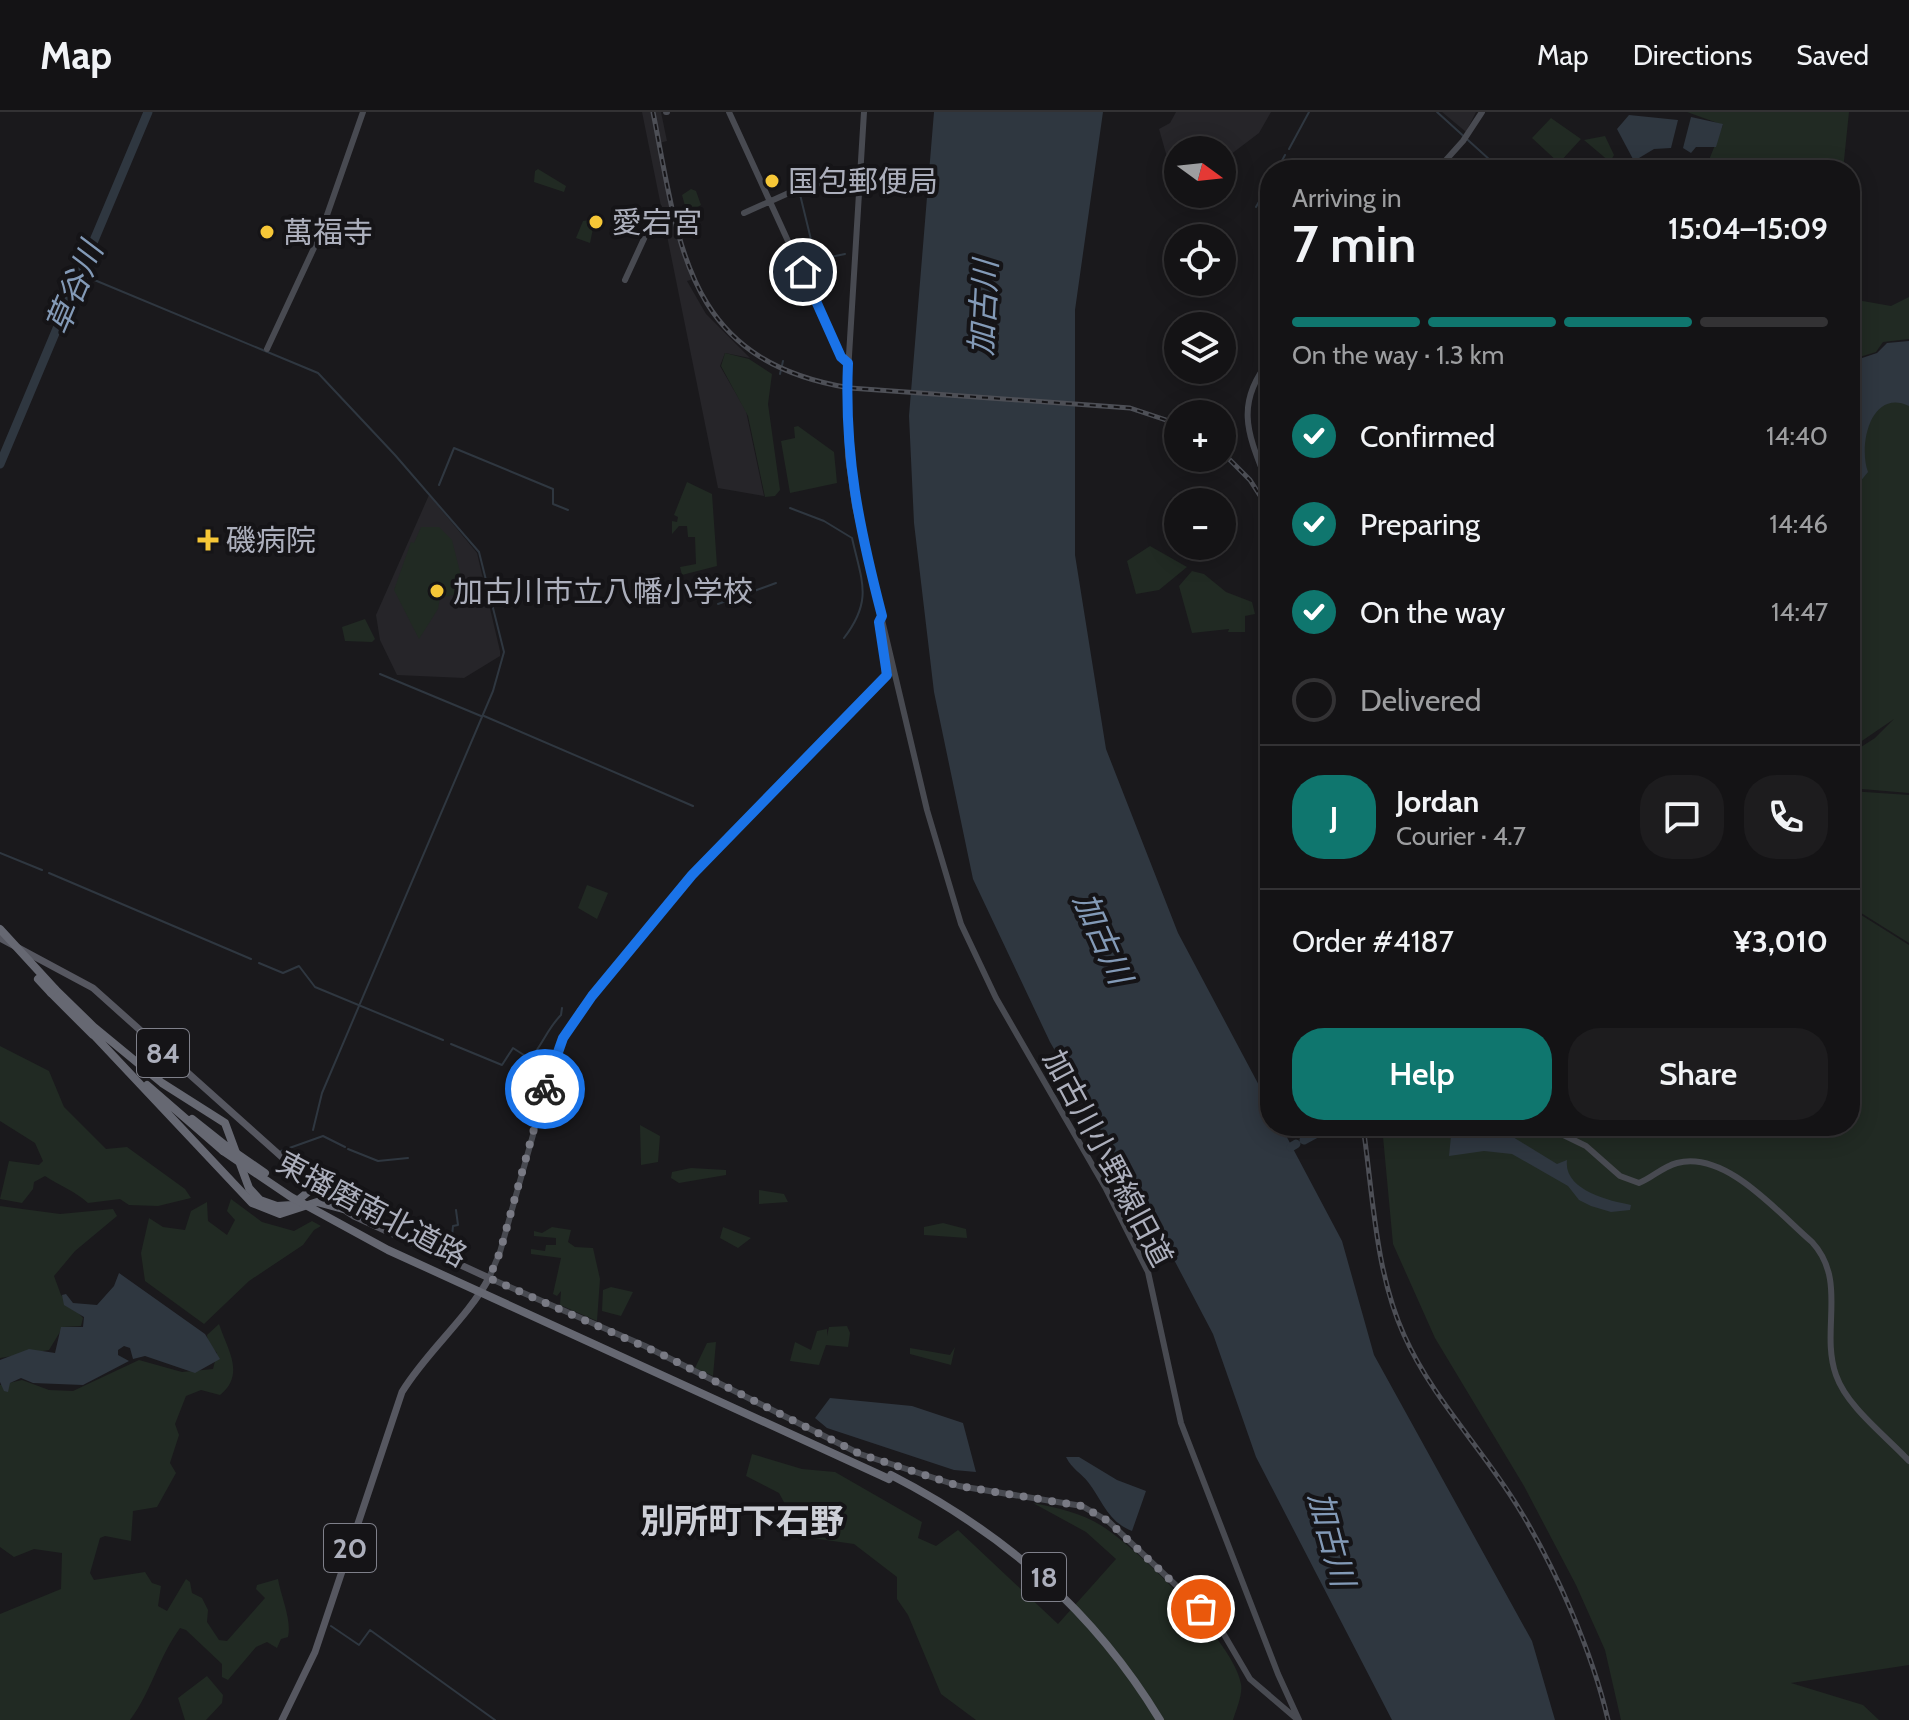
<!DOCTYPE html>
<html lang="en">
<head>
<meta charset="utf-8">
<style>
  body { margin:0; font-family:Cabin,"Noto Sans JP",sans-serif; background:#1d1c1e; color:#f1f3f6; height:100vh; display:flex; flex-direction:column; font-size:30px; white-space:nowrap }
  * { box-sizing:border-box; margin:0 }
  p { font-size:26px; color:#9d9ea0 }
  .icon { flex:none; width:44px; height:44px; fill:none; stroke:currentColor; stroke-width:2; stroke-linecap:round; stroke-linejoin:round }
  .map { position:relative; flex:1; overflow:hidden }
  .sheet { position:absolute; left:1260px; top:48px; width:600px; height:976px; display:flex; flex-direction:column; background:#141315; border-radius:32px; box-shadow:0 4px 20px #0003,0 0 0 2px #333234 }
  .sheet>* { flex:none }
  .needle { width:52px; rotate:105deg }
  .fabs { position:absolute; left:1164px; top:24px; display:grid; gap:16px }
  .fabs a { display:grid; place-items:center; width:72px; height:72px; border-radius:50%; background:#141315; box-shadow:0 4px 20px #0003,0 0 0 2px #333234; font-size:40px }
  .pin { position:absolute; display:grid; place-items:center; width:68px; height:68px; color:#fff; margin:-34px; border:4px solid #fff; border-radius:50%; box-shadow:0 2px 8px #0007 }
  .courier { position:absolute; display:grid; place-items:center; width:80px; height:80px; margin:-40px; border:6px solid #1a73e8; border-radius:50%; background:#fff; color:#222; box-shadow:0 2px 10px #0007 }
  .summary em { font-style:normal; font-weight:600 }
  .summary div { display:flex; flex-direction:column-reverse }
  .summary { display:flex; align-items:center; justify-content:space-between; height:136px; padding:0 32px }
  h1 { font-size:52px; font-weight:600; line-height:60px }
  .bar { display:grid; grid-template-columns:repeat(4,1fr); gap:12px 8px; align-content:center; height:96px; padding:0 32px }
  .bar i { height:10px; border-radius:6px; background:#333234 }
  .bar .on { background:#0f766e }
  .bar p { grid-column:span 4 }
  .line { display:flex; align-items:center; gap:20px; padding:0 32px; border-top:2px solid #333234 }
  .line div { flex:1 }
  .round { display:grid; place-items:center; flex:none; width:84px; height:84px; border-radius:32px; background:#1d1c1e }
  ol { padding:0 32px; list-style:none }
  li { display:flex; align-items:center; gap:24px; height:88px }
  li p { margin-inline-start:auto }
  li .icon { padding:8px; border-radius:50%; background:#0f766e; color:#fff; stroke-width:4 }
  li:last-child { color:#9d9ea0 }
  li i { width:44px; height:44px; border:4px solid #333234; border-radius:50% }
  .button { display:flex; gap:16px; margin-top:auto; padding:16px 32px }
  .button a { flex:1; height:92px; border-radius:32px; background:#0f766e; color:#fff; font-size:32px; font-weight:600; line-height:92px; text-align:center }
  .button a+a { background:#1d1c1e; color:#f1f3f6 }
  header { display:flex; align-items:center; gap:48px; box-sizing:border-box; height:112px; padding:0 40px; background:#141315; border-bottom:2px solid #333234 }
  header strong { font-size:38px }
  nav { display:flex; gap:44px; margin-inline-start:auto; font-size:28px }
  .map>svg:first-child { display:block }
  .built { fill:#262529 }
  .green { fill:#212a23 }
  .water { fill:#2f3740 }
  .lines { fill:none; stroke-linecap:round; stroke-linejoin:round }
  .stream { stroke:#2f3740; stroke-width:2 }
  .river { stroke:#2f3740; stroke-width:9 }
  .secondary { stroke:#484a51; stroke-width:6 }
  .primary { stroke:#565760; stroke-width:7 }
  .highway { stroke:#666872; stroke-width:8 }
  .rail-casing { stroke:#4d4f56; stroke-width:5 }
  .rail { stroke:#151417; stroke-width:2; stroke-dasharray:6; stroke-linecap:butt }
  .highway-bridge { stroke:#666872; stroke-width:8 }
  .done { stroke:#797a84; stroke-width:8; stroke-dasharray:0 14.4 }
  .route { stroke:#1a73e8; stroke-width:10 }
  .poi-dot { fill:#f6c737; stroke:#151417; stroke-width:3 }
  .labels { text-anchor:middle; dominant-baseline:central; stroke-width:8; stroke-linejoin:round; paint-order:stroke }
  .shield { fill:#151417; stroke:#7f808a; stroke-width:2 }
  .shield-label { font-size:28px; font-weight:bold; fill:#acafbc }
  .poi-label { font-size:30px; fill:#acafbc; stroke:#151417; text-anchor:start }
  .street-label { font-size:30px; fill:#acafbc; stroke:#151417 }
  .water-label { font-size:32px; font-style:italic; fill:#839ab7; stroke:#151417 }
  .quarter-label { font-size:34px; font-weight:bold; fill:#cdcfd7; stroke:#151417 }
</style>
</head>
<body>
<header>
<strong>Map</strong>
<nav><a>Map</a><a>Directions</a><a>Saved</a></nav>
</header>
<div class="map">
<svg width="1909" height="1608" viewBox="0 0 1909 1608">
  <rect width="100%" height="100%" fill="#1a191c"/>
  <path class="built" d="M642,0H661L667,29L659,31L686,148L694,167L687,169L706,202L750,246L725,241L720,254L746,299L764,384L718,376Z
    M1176,0H1271L1259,21L1222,49V38H1178V84L1159,17L1170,11Z
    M1442,0H1476L1466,20Z
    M429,383L477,441L500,539V544L464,566L397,563L380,528L376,503Z"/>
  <path class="green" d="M1687,0H1849L1843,58H1705L1723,13Z
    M1551,6L1581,27L1559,51L1532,26Z
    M1605,24L1614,43L1610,50L1584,28Z
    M538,57L566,74L564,80L534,70L535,59Z
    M691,77L696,79L701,93L687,101L682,83Z
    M595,107L590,131L576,126L583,109Z
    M1850,140L1857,188L1891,194L1909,185V227L1883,230L1876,240L1850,248Z
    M725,241L749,247L772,262L768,292L780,378L775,384L765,385L748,304L721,254Z
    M1883,287L1909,289V681L1850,676V642L1875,626L1894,607L1850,637V376L1859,329Z
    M798,314L834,340L837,371L790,381L781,329L795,326L794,315Z
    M687,370L712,382L717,454L682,463L680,455L696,452L695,425H688L687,414H679L672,422V409L677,410L678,405L674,403Z
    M421,415H439L452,428L462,468L458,473L460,489L453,483L440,486L438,497L419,527L394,478L411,430L414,431Z
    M1150,434L1187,455L1159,478L1136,482L1127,449Z
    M1192,459L1204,462L1226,480L1252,490L1255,502L1245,504V520H1228L1229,517L1192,521L1179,474Z
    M365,507L375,527L372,530L345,529L342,515Z
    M1850,679L1909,683V831L1850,794Z
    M587,773L608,781L597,807L578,796Z
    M1850,796L1909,833V1553L1791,1571L1863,1593L1879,1608H1621L1605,1538L1576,1473L1524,1374L1435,1226L1393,1132L1382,1014H1850Z
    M0,934L49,959L64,995L106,1037L127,1035L185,1077L191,1086L158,1094L129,1093L120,1087L88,1091C75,1079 60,1074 45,1064L34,1070L33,1077L22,1091L0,1087L9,1049L39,1053L43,1049L35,1031L0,1009Z
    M640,1013L660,1024L658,1050L641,1053Z
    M691,1056L726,1058V1063L679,1071L671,1066L672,1060Z
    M759,1078L784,1082L788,1090L759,1092Z
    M231,1087L262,1110L294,1119L312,1109L321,1114L314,1118L303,1133L249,1169L204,1212L145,1169L141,1141L149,1106L163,1115L185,1118L191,1099L207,1090L208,1109L227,1123L235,1108L227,1099Z
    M0,1094L60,1102L113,1097L117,1104L75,1139L54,1164L61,1183L83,1206L81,1214L63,1215L49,1238L0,1246Z
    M943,1111L966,1117L967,1126L924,1123V1115Z
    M552,1115L571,1118L568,1130L575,1135L593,1136L600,1167L597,1209L560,1193L561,1179L557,1184L553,1182L561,1146L531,1142V1137L545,1139L546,1133H556V1126L534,1124V1119L542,1121Z
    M723,1115L751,1126L738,1136L720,1126Z
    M611,1175L633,1180L621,1204L602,1199L603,1178Z
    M219,1212C227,1237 246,1262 220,1283L201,1278L186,1284L175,1312L179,1323L170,1351L176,1361L157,1395L133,1399L131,1429L105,1424L100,1426L90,1461L94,1468L145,1460L152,1471L161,1474L158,1494L167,1499L186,1467L190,1470L192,1481L202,1486L208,1498L207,1510L219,1528L227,1529L265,1486L256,1477L257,1473L278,1467C281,1485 292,1508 288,1525L281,1527L277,1536L267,1530L256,1535L228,1568L222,1565V1552L186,1518L180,1516C158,1546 152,1579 130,1608H0V1502L61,1477L62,1441L34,1437L14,1445L0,1435V1273L22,1268L49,1278L73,1279L139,1248L182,1260L213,1257L217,1241L208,1231L207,1223Z
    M847,1214L850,1221L848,1235L826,1233L819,1253L790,1249L795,1230L811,1238L817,1219L827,1217V1224L829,1215Z
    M716,1230L713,1264L695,1256L707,1231Z
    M955,1235L951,1253L910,1242V1236L950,1243Z
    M752,1342L802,1357L835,1360L922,1410L918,1426L936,1434L958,1418L1058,1512L1116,1447L1086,1420L1033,1391C1057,1396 1080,1400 1102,1414C1137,1436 1236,1532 1241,1572C1243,1582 1236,1598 1233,1608H976L941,1582L908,1503L897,1487V1465L854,1432L812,1426L810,1413L794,1409L779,1381L746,1364Z
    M207,1564L223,1583L222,1591L206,1608H185L178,1586Z"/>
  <path class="water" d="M934,0H1103L1075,198V443L1106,637L1178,821L1270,994V1014H1281L1342,1129L1374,1243L1532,1529L1555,1608H1392L1256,1345L1213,1222L1160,1121L1050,930L973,767L934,580L914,411L909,304Z
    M1629,3L1678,8L1671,36L1654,37L1634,49L1617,17Z
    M1691,5L1723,12L1716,35H1696L1691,41L1683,36Z
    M1909,229V294C1871,276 1858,333 1868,360L1850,382V250L1877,241L1887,231Z
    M1452,1014L1508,1022L1557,1052L1567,1048C1563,1078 1609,1089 1631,1093L1630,1098L1611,1100L1591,1094L1579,1088L1568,1074L1512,1042L1484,1039L1449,1044Z
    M119,1161L205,1222L220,1247L195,1261L145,1244L133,1247L130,1236L124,1234L118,1238V1243L129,1249L83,1273L33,1271L21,1266L10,1271L8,1280L4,1279L0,1270V1248L29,1237L55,1241L61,1215H83L84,1205L64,1193L62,1183L66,1182L73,1191L97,1193L114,1174Z
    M830,1286L912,1294L963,1311L976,1360L954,1358L827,1316L815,1306Z
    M1079,1345L1117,1368L1146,1379L1132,1419C1108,1410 1102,1388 1088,1370C1081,1361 1072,1357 1066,1345Z"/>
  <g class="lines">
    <path class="stream" d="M1437,0L1501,58
      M1289,37L1309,0
      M1277,58L1285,43
      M795,62L816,148L845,142
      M1256,95L1270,70
      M80,162L318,261L395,343L479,440L504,540L493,579L322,981L313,1018
      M780,262L783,249
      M439,373L454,336L553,377V392L568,398
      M790,396L824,409L852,426C862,470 873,488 844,526
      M718,492L776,471
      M380,562L481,604
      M484,604L693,694
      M0,741L42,758
      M49,761L251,847
      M259,851L283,861L299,854L315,875L443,928
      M451,932L502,953L513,936L530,947C543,932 547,917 561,903L562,896
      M348,1037L378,1049L408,1046
      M281,1039L323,1024L345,1035
      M446,1141L451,1135L453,1114L458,1113L456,1098
      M331,1514L359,1533L370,1518L495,1608"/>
    <path class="river" d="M0,352L148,0
      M1394,1014L1415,1018L1430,1014
      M1328,1015L1329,1014
      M1304,1028L1315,1022
      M1291,1035L1296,1032"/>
    <path class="secondary" d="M666,0H667
      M729,0L841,245L848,251
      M864,0L847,276L848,344L855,394L927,698L961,812L996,886L1105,1075L1148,1160L1181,1311L1278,1562L1299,1608
      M1437,58L1463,29L1482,0
      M744,101L811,71L860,72
      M625,168L654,105
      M267,237L320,123L363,0
      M1270,248C1231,295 1251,328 1270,378
      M882,504L885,567L692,763L580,898L555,945L500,1140L489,1166L645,1234L860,1342L959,1374L1082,1394L1108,1409L1219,1514L1250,1567L1298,1608
      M1545,1014L1586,1034L1620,1064L1639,1071C1652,1066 1662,1055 1677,1051C1726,1038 1778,1101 1812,1130C1848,1169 1820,1218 1836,1263C1847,1295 1886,1324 1909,1349"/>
    <path class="primary" d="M0,826L93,876L331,1089L354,1104L489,1166C466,1208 427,1239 402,1280L315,1540L282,1608"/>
    <path class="highway" d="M55,877L98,919
      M51,881L93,923
      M94,915L162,971L225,1011L249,1076L260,1088L277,1094L292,1093L313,1076
      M90,919L252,1091L280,1102L317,1090L343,1097
      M147,973L223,1039
      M192,1007L226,1034
      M891,1363C1004,1421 1094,1499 1160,1608"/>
    <g class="rail-casing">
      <path id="rail" d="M653,0C680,137 686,249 850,276L1130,296L1178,312
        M1222,340L1250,368L1270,399
        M1363,1014C1373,1082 1375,1159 1404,1223C1432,1286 1482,1336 1518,1395C1555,1455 1592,1539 1608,1608"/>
    </g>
    <use href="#rail" class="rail"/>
    <path class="highway-bridge" d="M0,817L55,877
      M38,867L51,881
      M226,1034L265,1061
      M223,1039L291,1085L388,1138L889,1367"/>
  </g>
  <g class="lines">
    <path class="done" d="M545,977L500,1140L489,1166L661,1242L860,1342L959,1374L1082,1394L1108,1409L1201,1497"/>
    <path class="route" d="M545,977L563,926L592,884L692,763L887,563L879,510L882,504C859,415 844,344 848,251L841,245L803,160"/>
  </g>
  <g class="poi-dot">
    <circle cx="772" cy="69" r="8"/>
    <circle cx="596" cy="110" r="8"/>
    <circle cx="267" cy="120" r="8"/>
    <path d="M204 416h8v8h8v8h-8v8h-8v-8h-8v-8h8z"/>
    <circle cx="437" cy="479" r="8"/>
  </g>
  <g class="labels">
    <g class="shield">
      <rect x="137" y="917" width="52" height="48" rx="6"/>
      <rect x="324" y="1412" width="52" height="48" rx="6"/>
      <rect x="1022" y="1441" width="44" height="48" rx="6"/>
    </g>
    <g class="shield-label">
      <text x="163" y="941">84</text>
      <text x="350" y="1436">20</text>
      <text x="1044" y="1465">18</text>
    </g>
    <g class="poi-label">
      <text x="788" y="69">国包郵便局</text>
      <text x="612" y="110">愛宕宮</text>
      <text x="283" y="120">萬福寺</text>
      <text x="226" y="428">磯病院</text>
      <text x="453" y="479">加古川市立八幡小学校</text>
    </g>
    <g class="street-label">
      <text transform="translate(1108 1046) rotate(62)">加古川小野線旧道</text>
      <text transform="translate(372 1097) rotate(28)">東播磨南北道路</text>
    </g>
    <g class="water-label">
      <text transform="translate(74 176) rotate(-67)">草谷川</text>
      <text transform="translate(983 196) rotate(-87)">加古川</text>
      <text transform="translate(1103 826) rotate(66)">加古川</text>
      <text transform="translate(1332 1427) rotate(75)">加古川</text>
    </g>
    <g class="quarter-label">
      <text x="742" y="1409">別所町下石野</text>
    </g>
  </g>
</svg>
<div class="fabs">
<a><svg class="needle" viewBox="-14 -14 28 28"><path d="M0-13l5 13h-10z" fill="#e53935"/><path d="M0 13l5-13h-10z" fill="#9d9ea0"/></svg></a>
<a><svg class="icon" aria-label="locate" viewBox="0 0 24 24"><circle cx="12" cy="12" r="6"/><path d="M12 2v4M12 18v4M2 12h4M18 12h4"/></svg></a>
<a><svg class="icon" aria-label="layers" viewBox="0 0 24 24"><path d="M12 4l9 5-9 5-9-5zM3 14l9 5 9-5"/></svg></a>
<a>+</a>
<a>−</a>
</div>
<div class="pin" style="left:1201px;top:1497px;background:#ea580c"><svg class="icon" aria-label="bag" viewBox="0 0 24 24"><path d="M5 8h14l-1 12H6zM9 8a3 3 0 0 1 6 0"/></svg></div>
<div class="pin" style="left:803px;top:160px;background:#1f2937"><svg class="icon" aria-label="home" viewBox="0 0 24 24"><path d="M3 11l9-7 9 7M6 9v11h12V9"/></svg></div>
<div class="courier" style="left:545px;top:977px"><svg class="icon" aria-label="bike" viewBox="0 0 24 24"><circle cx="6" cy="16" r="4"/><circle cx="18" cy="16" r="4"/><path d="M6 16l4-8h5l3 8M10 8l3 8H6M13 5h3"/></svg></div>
<section class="sheet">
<div class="summary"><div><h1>7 min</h1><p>Arriving in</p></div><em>15:04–15:09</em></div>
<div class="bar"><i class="on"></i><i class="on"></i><i class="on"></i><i></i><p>On the way · 1.3 km</p></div>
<ol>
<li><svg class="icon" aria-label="check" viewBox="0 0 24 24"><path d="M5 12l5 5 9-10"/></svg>Confirmed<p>14:40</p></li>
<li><svg class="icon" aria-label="check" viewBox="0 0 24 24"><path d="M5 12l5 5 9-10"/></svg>Preparing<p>14:46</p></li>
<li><svg class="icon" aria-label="check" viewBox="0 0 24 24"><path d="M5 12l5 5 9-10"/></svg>On the way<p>14:47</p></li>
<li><i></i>Delivered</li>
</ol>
<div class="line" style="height:144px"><b class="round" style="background:#0f766e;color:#fff">J</b><div><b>Jordan</b><p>Courier · 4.7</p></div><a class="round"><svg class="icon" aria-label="chat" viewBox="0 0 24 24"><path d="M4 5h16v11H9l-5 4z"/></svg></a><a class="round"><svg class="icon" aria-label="phone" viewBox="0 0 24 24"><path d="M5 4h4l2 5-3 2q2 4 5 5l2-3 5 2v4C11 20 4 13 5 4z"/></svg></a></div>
<div class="line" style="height:104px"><div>Order #4187</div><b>¥3,010</b></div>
<div class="button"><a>Help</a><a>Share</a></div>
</section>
</div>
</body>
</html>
